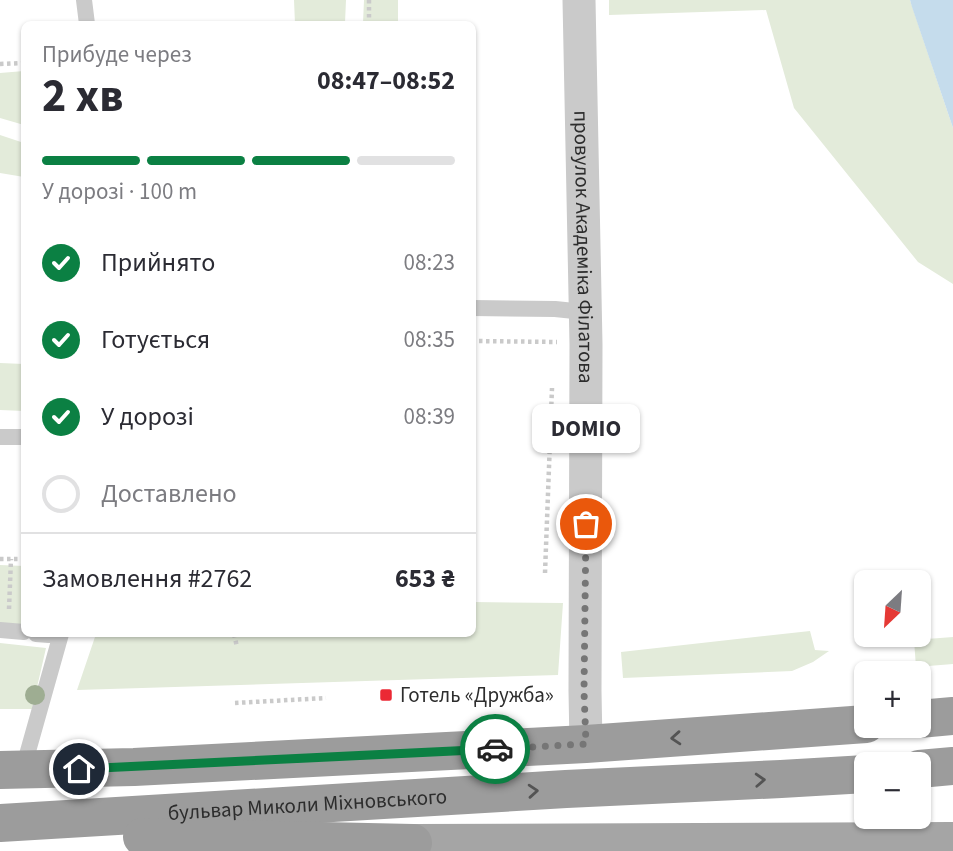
<!DOCTYPE html>
<html lang="uk">
<head>
<meta charset="utf-8">
<style>
  body { margin:0; font-family:"Source Sans 3",sans-serif; background:#f2f2f3; color:#2b2b33; height:100vh; display:flex; flex-direction:column; font-size:26px; white-space:nowrap }
  * { box-sizing:border-box; margin:0 }
  p { font-size:23px; color:#7c7c81 }
  .icon { flex:none; width:38px; height:38px; fill:none; stroke:currentColor; stroke-width:2; stroke-linecap:round; stroke-linejoin:round }
  .map { position:relative; flex:1; overflow:hidden }
  .side { position:absolute; left:21px; top:21px; width:455px; height:616px; display:flex; flex-direction:column; background:#fff; border-radius:10px; box-shadow:0 2px 5px #0004 }
  .side>* { flex:none }
  .needle { width:46px; rotate:205deg }
  .controls { position:absolute; left:854px; top:570px; display:grid; gap:14px }
  .controls a { display:grid; place-items:center; width:77px; height:77px; border-radius:10px; background:#fff; box-shadow:0 2px 5px #0004; font-size:35px }
  .pin { position:absolute; display:grid; place-items:center; width:60px; height:60px; color:#fff; margin:-30px; border:4px solid #fff; border-radius:50%; box-shadow:0 2px 7px #0007 }
  .courier { position:absolute; display:grid; place-items:center; width:70px; height:70px; margin:-35px; border:5px solid #0b8043; border-radius:50%; background:#fff; color:#222; box-shadow:0 2px 9px #0007 }
  .bubble { position:absolute; height:49px; border-radius:10px; background:#fff; box-shadow:0 2px 5px #0004; font-size:23px; font-weight:700; line-height:49px; text-align:center }
  .overview em { font-style:normal; font-weight:700 }
  .overview div { display:flex; flex-direction:column-reverse }
  .overview { display:flex; align-items:center; justify-content:space-between; height:119px; padding:0 21px }
  h1 { font-size:46px; font-weight:700; line-height:52px }
  .bar { display:grid; grid-template-columns:repeat(4,1fr); gap:10px 7px; align-content:center; height:84px; padding:0 21px }
  .bar i { height:9px; border-radius:5px; background:#e1e1e2 }
  .bar .on { background:#0b8043 }
  .bar p { grid-column:span 4 }
  .line { display:flex; align-items:center; gap:18px; padding:0 21px; border-top:2px solid #e1e1e2 }
  .line div { flex:1 }
  ol { padding:0 21px; list-style:none }
  li { display:flex; align-items:center; gap:21px; height:77px }
  li p { margin-inline-start:auto }
  li .icon { padding:7px; border-radius:50%; background:#0b8043; color:#fff; stroke-width:4 }
  li:last-child { color:#7c7c81 }
  li i { width:38px; height:38px; border:4px solid #e1e1e2; border-radius:50% }
  .map>svg:first-child { display:block }
  .green { fill:#e3ebda }
  .water { fill:#c5dcec }
  .lines { fill:none; stroke-linecap:round; stroke-linejoin:round }
  .path { stroke:#cacaca; stroke-width:4.5; stroke-dasharray:3.5 3.5; stroke-linecap:butt }
  .service { stroke:#cacaca; stroke-width:16 }
  .minor { stroke:#cacaca; stroke-width:33 }
  .primary { stroke:#a5a5a5; stroke-width:38 }
  .trunk { stroke:#9c9c9c; stroke-width:38 }
  .tree { fill:#9ead92 }
  .oneway { stroke:#545454 }
  .done { stroke:#767676; stroke-width:7; stroke-dasharray:0 12.6 }
  .route { stroke:#0b8043; stroke-width:9 }
  .poi-dot { fill:#eb2934; stroke:#fff; stroke-width:2.5 }
  .labels { text-anchor:middle; dominant-baseline:central; stroke-width:7; stroke-linejoin:round; paint-order:stroke }
  .street-label { font-size:21px; fill:#2d2d2d; stroke:#fff }
  .poi-label { font-size:21px; fill:#2d2d2d; stroke:#fff; text-anchor:start }
</style>
</head>
<body>
<div class="map">
<svg width="953" height="851" viewBox="0 0 953 851">
  <rect width="100%" height="100%" fill="#fff"/>
  <path class="green" d="M294,0H346L345,23L295,24Z
    M364,0H398V22L363,23Z
    M609,0H910L953,128V284L918,262L794,108L766,10L609,15Z
    M24,71V125L0,118V73Z
    M0,135L24,143V177L0,173Z
    M0,363L24,364V411L0,410Z
    M0,565L24,566V627L0,625Z
    M473,602L563,603L558,675L77,690L96,634H472Z
    M810,631L815,650L829,651L813,662L792,671L623,678L621,652Z
    M953,637V664L916,667L914,640Z
    M0,643L46,648L32,709H0Z"/>
  <path class="water" d="M910,0H953V128L912,7Z"/>
  <g class="lines">
    <path class="path" d="M369,0V24
      M0,64L24,63
      M472,341L557,342
      M0,559H24
      M545,573L552,388
      M9,609L11,559
      M234,634L237,647
      M235,703L326,698"/>
    <path class="service" d="M84,0L87,24
      M472,308L555,309L584,312
      M0,437H24
      M0,630L24,632
      M36,634L49,635
      M23,769L61,634"/>
    <path class="minor" id="s1" d="M579,0L586,344L585,691L586,744"/>
    <path class="primary" d="M413,843L953,841"/>
    <g class="trunk">
      <path d="M919,719L953,716"/>
      <path d="M919,769L953,766"/>
      <path d="M0,770L134,767L586,744L866,724"/>
      <path id="s2" d="M0,823L566,789L781,779L866,774"/>
      <path d="M142,837L413,843"/>
    </g>
  </g>
  <circle class="tree" cx="35" cy="695" r="10"/>
  <defs><path id="oneway-chevron" d="M-2-3.5L2.5 0L-2 3.5" fill="none" stroke-width="1.6" stroke-linecap="round" stroke-linejoin="round" transform="scale(1.75)"/></defs>
  <g class="oneway">
    <use href="#oneway-chevron" transform="translate(676 738) rotate(176)"/>
    <use href="#oneway-chevron" transform="translate(760 780) rotate(-3)"/>
    <use href="#oneway-chevron" transform="translate(533 791) rotate(-4)"/>
  </g>
  <g class="lines">
    <path class="done" d="M495,749L586,744L584,691L586,524"/>
    <path class="route" d="M79,769L495,749"/>
  </g>
  <rect class="poi-dot" x="379" y="688" width="14" height="14" rx="3.5"/>
  <g class="labels">
    <g class="street-label">
      <text stroke="none"><textPath href="#s1" startOffset="247">провулок Академіка Філатова</textPath></text>
      <text stroke="none"><textPath href="#s2" startOffset="308">бульвар Миколи Міхновського</textPath></text>
    </g>
    <g class="poi-label">
      <text x="400" y="695">Готель «Дружба»</text>
    </g>
  </g>
</svg>
<div class="controls">
<a><svg class="needle" viewBox="-14 -14 28 28"><path d="M0-13l5 13h-10z" fill="#e53935"/><path d="M0 13l5-13h-10z" fill="#7c7c81"/></svg></a>
<a>+</a>
<a>−</a>
</div>
<div class="pin" style="left:586px;top:524px;background:#ea580c"><svg class="icon" aria-label="bag" viewBox="0 0 24 24"><path d="M5 8h14l-1 12H6zM9 8a3 3 0 0 1 6 0"/></svg></div>
<div class="pin" style="left:79px;top:769px;background:#1f2937"><svg class="icon" aria-label="home" viewBox="0 0 24 24"><path d="M3 11l9-7 9 7M6 9v11h12V9"/></svg></div>
<div class="courier" style="left:495px;top:749px"><svg class="icon" aria-label="car" viewBox="0 0 24 24"><path d="M5 17H2v-5l4-1 3-4h7l3 4 3 1v5h-3M9 17h6M6 11h13"/><circle cx="7" cy="17" r="2"/><circle cx="17" cy="17" r="2"/></svg></div>
<div class="bubble" style="left:532px;top:404px;width:108px">DOMIO</div>
<section class="side">
<div class="overview"><div><h1>2 хв</h1><p>Прибуде через</p></div><em>08:47–08:52</em></div>
<div class="bar"><i class="on"></i><i class="on"></i><i class="on"></i><i></i><p>У дорозі · 100 m</p></div>
<ol>
<li><svg class="icon" aria-label="check" viewBox="0 0 24 24"><path d="M5 12l5 5 9-10"/></svg>Прийнято<p>08:23</p></li>
<li><svg class="icon" aria-label="check" viewBox="0 0 24 24"><path d="M5 12l5 5 9-10"/></svg>Готується<p>08:35</p></li>
<li><svg class="icon" aria-label="check" viewBox="0 0 24 24"><path d="M5 12l5 5 9-10"/></svg>У дорозі<p>08:39</p></li>
<li><i></i>Доставлено</li>
</ol>
<div class="line" style="height:91px"><div>Замовлення #2762</div><b>653 ₴</b></div>
</section>
</div>
</body>
</html>
